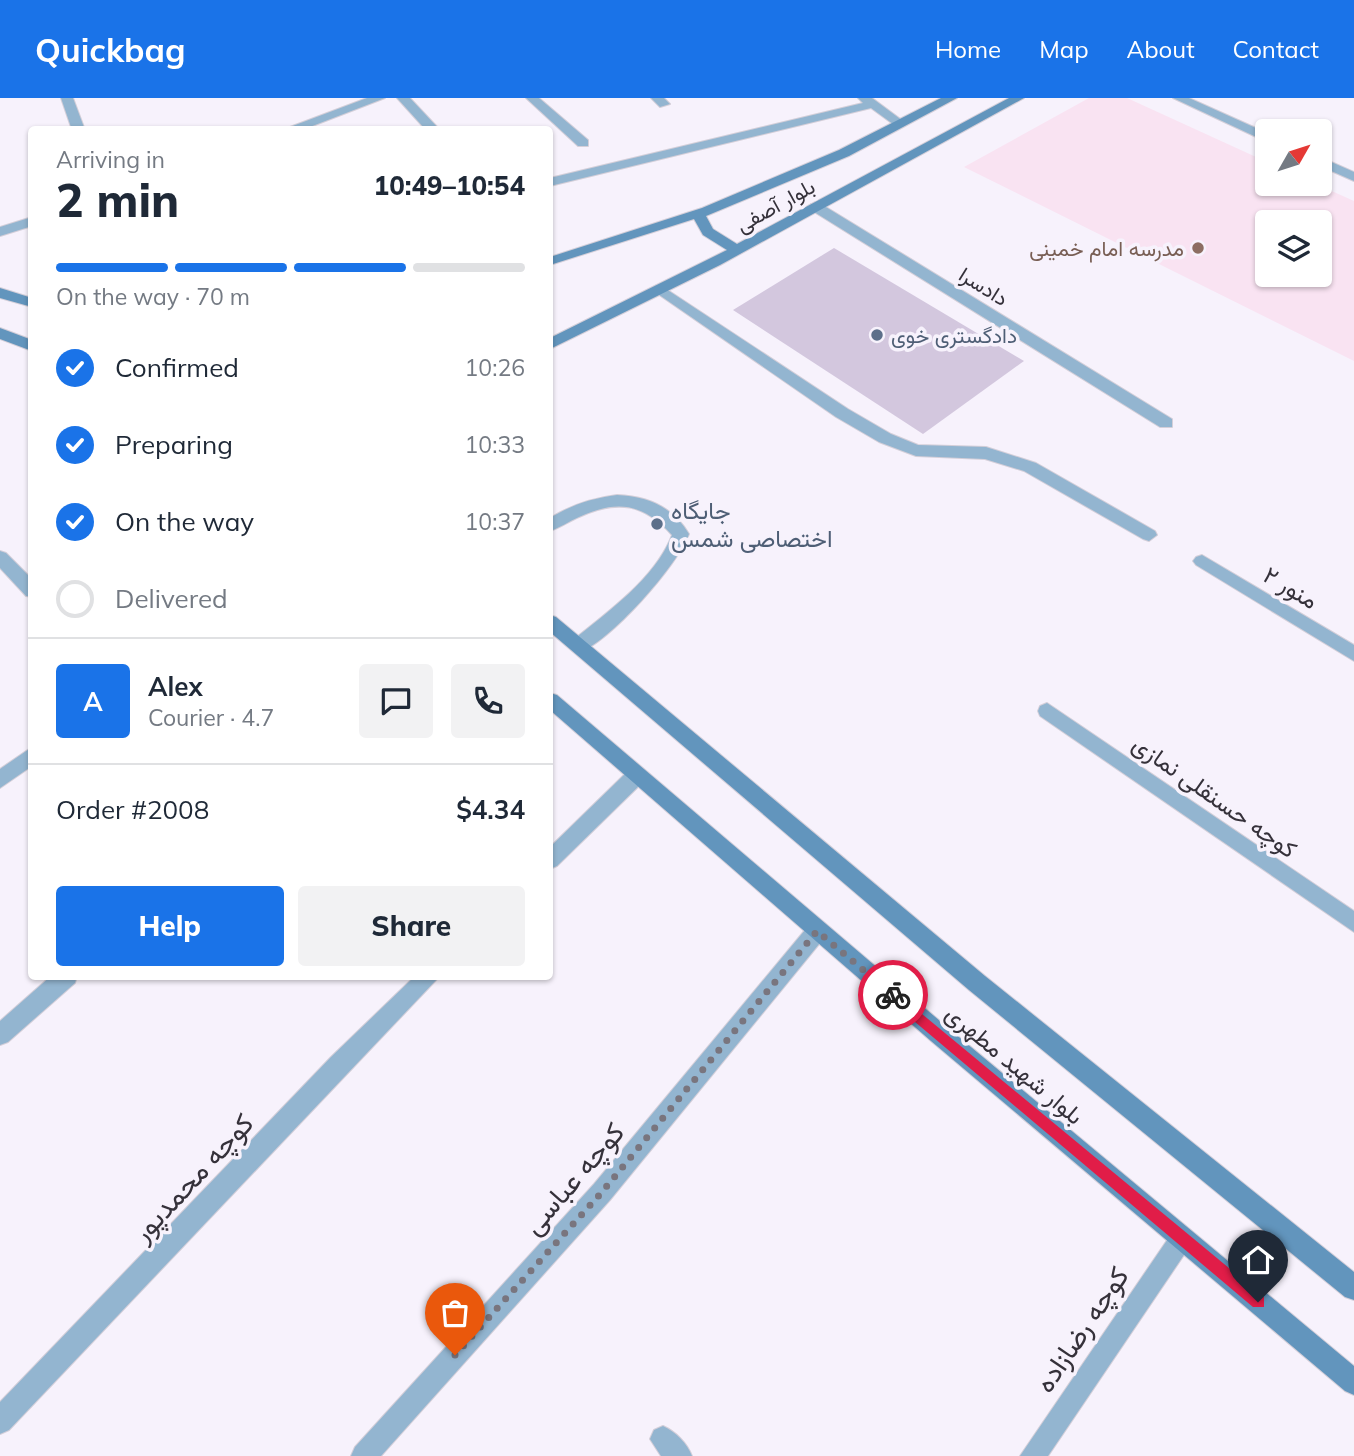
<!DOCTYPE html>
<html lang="en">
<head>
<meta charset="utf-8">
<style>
  body { margin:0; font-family:Mulish,Vazirmatn,sans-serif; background:#f2f2f3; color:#1f2937; height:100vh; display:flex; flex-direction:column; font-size:26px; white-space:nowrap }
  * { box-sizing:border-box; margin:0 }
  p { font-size:23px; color:#747a83 }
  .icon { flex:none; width:38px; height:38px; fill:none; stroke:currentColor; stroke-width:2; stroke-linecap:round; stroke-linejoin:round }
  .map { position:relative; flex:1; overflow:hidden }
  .sheet { position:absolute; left:28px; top:28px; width:525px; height:854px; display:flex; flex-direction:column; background:#fff; border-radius:7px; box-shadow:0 2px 5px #0004 }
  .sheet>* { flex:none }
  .needle { width:46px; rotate:51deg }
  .fabs { position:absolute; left:1255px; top:21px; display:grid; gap:14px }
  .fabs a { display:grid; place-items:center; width:77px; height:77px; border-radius:7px; background:#fff; box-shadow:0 2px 5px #0004; font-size:35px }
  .pin { position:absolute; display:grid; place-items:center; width:60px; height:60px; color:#fff; margin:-72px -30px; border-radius:50% 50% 50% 0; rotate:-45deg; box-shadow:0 0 7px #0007 }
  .pin .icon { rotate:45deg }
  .courier { position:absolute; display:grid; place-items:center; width:70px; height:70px; margin:-35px; border:5px solid #e11d48; border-radius:50%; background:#fff; color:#222; box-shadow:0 2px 9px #0007 }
  .head em { font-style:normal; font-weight:800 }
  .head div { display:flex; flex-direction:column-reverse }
  .head { display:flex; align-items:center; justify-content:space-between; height:119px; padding:0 28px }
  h1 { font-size:46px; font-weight:800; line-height:52px }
  .bar { display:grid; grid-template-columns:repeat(4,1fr); gap:10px 7px; align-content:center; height:84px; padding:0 28px }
  .bar i { height:9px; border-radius:5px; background:#e0e1e3 }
  .bar .selected { background:#1a73e8 }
  .bar p { grid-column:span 4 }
  .line { display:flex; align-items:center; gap:18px; padding:0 28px; border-top:2px solid #e0e1e3 }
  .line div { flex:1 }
  .round { display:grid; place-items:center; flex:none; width:74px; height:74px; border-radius:7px; background:#f2f2f3 }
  ol { padding:0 28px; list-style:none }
  li { display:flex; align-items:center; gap:21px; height:77px }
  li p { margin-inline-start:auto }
  li .icon { padding:7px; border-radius:50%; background:#1a73e8; color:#fff; stroke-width:4 }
  li:last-child { color:#747a83 }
  li i { width:38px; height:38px; border:4px solid #e0e1e3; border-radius:50% }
  .action { display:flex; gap:14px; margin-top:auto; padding:14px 28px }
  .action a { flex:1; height:80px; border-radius:7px; background:#1a73e8; color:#fff; font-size:28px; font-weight:800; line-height:80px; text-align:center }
  .action a+a { background:#f2f2f3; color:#1f2937 }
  header { display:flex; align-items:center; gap:42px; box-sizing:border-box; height:98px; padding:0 35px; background:#1a73e8; color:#fff }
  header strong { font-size:33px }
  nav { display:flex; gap:38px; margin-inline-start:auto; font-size:24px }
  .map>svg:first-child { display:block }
  .education { fill:#f9e3f2; fill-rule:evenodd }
  .building { fill:#d3c7de }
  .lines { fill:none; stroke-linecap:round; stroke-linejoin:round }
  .service-casing { stroke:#d4cfd9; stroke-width:2 }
  .minor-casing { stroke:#d4cfd9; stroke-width:2 }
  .tertiary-casing { stroke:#d4cfd9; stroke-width:2 }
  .secondary-casing { stroke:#d4cfd9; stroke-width:2 }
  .service { fill:#93b5d0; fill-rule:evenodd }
  .minor { fill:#93b5d0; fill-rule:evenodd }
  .tertiary { fill:#93b5d0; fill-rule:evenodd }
  .secondary { fill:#6295bd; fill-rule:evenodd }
  .route { fill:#e11d48 }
  .done { stroke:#79757e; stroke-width:7; stroke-dasharray:0 12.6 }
  .education-dot { fill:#8d6e63; stroke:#f7f2fc; stroke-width:2.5 }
  .service-dot { fill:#5c6f8a; stroke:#f7f2fc; stroke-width:2.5 }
  .labels { text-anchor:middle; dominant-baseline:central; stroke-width:7; stroke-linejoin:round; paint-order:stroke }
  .far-street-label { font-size:21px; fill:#35313a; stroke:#f7f2fc }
  .far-education-label { font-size:21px; fill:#785e54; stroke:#f7f2fc; text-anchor:end }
  .far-service-label { font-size:21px; fill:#4e5e75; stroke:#f7f2fc; text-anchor:start }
  .service-label { font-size:24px; fill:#4e5e75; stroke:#f7f2fc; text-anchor:start }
  .street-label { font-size:24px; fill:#35313a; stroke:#f7f2fc }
  .near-street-label { font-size:28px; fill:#35313a; stroke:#f7f2fc }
</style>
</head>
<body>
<header>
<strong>Quickbag</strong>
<nav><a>Home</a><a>Map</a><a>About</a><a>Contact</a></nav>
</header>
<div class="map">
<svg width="1354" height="1358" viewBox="0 0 1354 1358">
  <rect width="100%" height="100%" fill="#f7f2fc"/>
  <path class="education" d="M1089,0H1127L1267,64V86H1316L1354,103V263L964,69ZM1267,124H1320V177H1267Z"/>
  <path class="building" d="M834,150L1024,263L923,336L733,212Z"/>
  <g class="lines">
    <g class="service-casing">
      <path id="service" d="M660,187L848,311L891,336L918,347L986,349L1036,365L1155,433L1157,437L1149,443L1143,441L1024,373L985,361L916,358L879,344L836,319L655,194V188Z
        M617,397C647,398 673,409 689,436C678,467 609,545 578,555L569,548L572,543C607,514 655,481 672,437C644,406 618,401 579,419C569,423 560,430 550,433V420C571,407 593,400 617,397Z"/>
    </g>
    <g class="minor-casing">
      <path id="minor" d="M61,0H73L85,32H72Z
        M367,0H385L302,32H282Z
        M397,0H410L440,32H426Z
        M526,0H539L588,42V48H578Z
        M651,0H664L670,6L660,9Z
        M858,0H872L907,26L897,29L871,10L550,88V80L863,5Z
        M811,106H821L1172,321V329H1160L811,112Z
        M32,119V128L0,138V129Z
        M0,453L6,455L32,481V499L26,498L0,470Z
        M1202,457L1354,547V563L1196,467L1193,463L1196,459Z
        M1047,605L1354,813V834L1040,618L1038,613L1040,608Z
        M32,649V668L0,690V671Z
        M635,671L642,673L645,679L642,685L557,768L550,771V749L628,673Z
        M817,824L824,826L827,833L824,840L610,1102L381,1358H351L355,1349L594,1086L810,826Z
        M51,878H77L75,885L8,944L0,947V923Z
        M415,878H440L9,1332L0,1336V1304L331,959Z
        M663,1328C676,1334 687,1345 692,1358H661L650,1341L654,1332Z"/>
    </g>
    <g class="tertiary-casing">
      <path id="tertiary" d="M1173,0H1189L1267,35V44Z
        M1320,59L1354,74V83L1320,68Z
        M1182,1128L1190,1132L1194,1140L1190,1148L1048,1358H1020L1174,1132Z"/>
    </g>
    <g class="secondary-casing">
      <path id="secondary" d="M941,0H957L849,58L706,118L713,131L737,146L1009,0H1024L720,167L550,251V240L727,152L703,137L694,121L550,167V159L702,110L839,52Z
        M0,190L32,200V209L0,200Z
        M0,230L32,242V253L0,241Z
        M550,517L556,519L985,878L1354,1174V1202L1345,1199L969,892L550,534Z
        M550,595L557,597L947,929L1354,1268V1297L1345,1293L931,943L550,612Z"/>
    </g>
    <use href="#service" class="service"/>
    <use href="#minor" class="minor"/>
    <use href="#tertiary" class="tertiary"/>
    <use href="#secondary" class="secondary"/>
  </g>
  <path class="route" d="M893,892L1264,1199V1209H1253L889,902V893Z"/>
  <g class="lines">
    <path class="done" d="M455,1257L602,1094L817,833L893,897"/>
  </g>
  <circle class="education-dot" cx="1198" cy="150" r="7"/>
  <g class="service-dot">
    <circle cx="877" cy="237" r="7"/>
    <circle cx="657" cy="426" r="7"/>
  </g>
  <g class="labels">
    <g class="far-street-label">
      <text transform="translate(775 107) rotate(-29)">بلوار آصفی</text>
      <text transform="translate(984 188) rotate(32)">دادسرا</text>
    </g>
    <g class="far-education-label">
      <text x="1184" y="150">مدرسه امام خمینی</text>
    </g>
    <g class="far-service-label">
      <text x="891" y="237">دادگستری خوی</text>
    </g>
    <g class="service-label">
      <text x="671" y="412">جایگاه<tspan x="671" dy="28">اختصاصی شمس</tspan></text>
    </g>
    <g class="street-label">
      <text transform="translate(1291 489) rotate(31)">منور ۲</text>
      <text transform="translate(1215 698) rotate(35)">کوچه حسنقلی نمازی</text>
      <text transform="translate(1015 966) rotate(40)">بلوار شهید مطهری</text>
    </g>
    <g class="near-street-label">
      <text transform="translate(192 1079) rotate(-47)">کوچه محمدپور</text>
      <text transform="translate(573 1080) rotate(-49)">کوچه عباسی</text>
      <text transform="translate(1081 1231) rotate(-56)">کوچه رضازاده</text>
    </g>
  </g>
</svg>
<div class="fabs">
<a><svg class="needle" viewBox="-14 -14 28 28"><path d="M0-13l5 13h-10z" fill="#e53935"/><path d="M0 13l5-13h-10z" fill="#747a83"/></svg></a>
<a><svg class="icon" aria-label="layers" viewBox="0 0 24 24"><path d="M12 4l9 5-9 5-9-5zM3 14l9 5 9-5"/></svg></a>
</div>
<div class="pin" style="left:455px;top:1257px;background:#ea580c"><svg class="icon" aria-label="bag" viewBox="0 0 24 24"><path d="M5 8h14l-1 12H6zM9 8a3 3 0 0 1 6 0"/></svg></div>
<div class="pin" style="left:1258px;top:1204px;background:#1f2937"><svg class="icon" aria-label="home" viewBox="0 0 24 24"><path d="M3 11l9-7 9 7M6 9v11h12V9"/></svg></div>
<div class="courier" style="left:893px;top:897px"><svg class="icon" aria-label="bike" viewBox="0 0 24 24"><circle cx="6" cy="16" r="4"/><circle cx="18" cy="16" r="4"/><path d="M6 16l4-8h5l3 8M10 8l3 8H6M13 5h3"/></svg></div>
<section class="sheet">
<div class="head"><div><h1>2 min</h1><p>Arriving in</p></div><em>10:49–10:54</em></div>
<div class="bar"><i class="selected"></i><i class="selected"></i><i class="selected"></i><i></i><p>On the way · 70 m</p></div>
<ol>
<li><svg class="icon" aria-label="check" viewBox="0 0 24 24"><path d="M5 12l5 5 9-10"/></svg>Confirmed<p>10:26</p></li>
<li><svg class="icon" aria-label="check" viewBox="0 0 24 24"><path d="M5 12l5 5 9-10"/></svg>Preparing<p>10:33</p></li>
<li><svg class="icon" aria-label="check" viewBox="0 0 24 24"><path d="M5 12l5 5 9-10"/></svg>On the way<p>10:37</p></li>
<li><i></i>Delivered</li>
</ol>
<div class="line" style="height:126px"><b class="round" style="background:#1a73e8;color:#fff">A</b><div><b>Alex</b><p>Courier · 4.7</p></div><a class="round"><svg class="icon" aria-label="chat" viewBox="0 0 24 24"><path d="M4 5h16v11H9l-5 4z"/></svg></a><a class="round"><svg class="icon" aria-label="phone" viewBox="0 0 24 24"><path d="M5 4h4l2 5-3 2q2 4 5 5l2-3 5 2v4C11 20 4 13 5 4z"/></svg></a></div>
<div class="line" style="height:91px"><div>Order #2008</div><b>$4.34</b></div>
<div class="action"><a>Help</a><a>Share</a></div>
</section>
</div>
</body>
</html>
